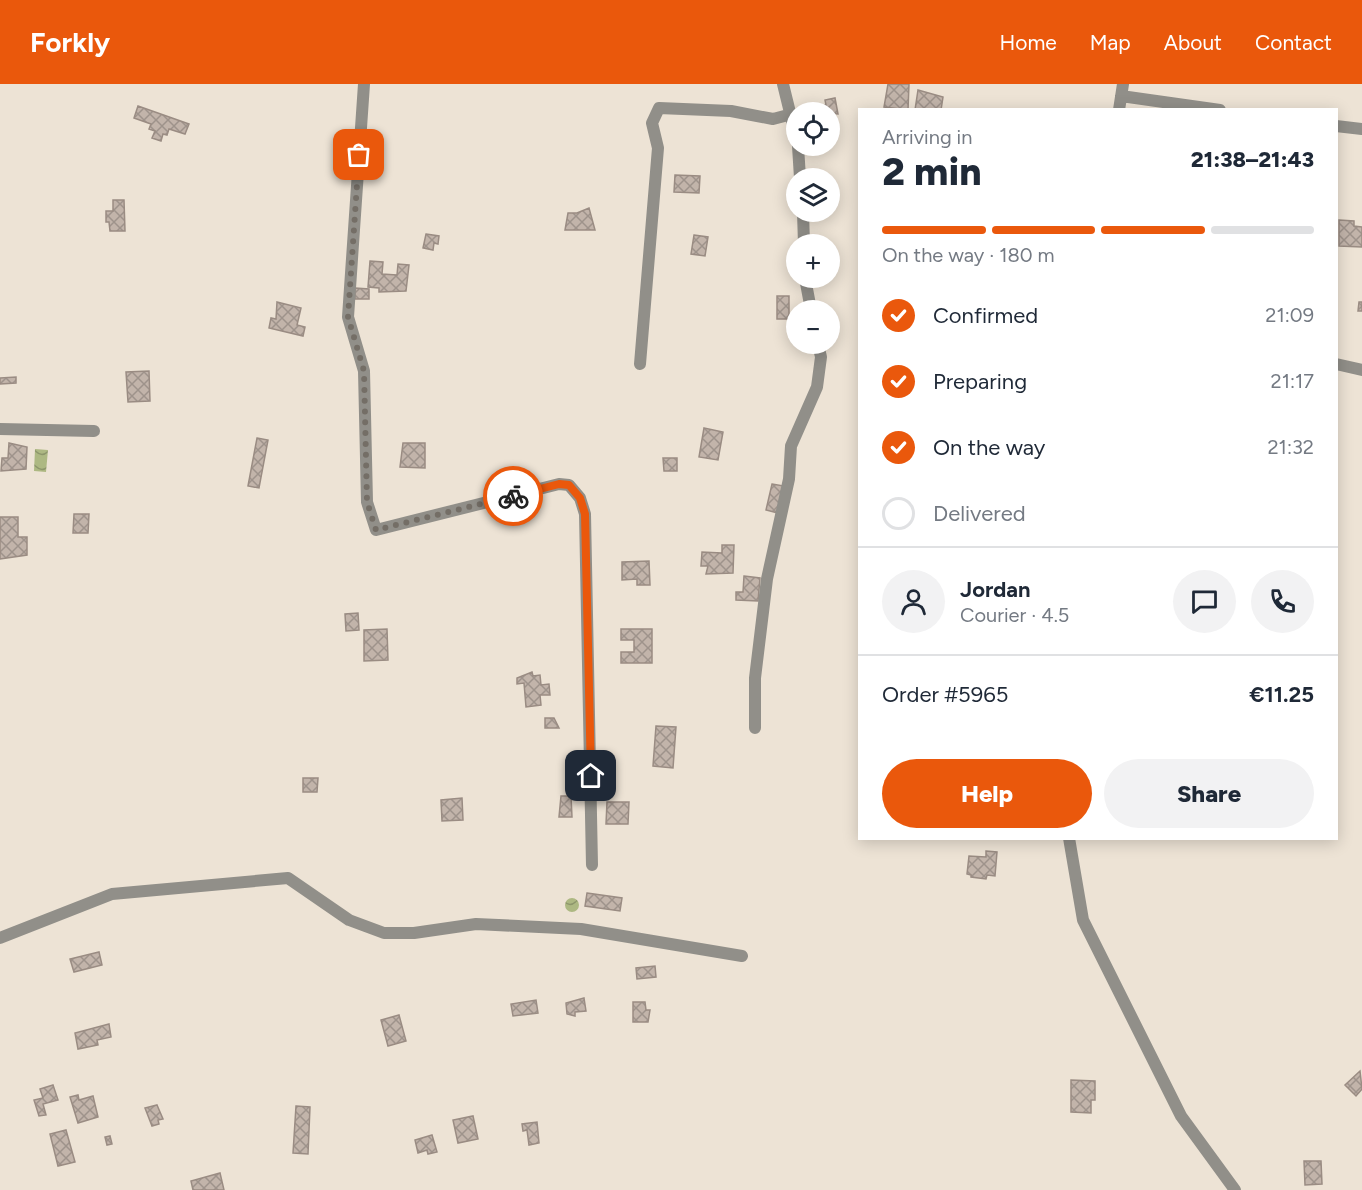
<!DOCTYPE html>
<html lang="en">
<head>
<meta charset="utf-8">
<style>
  body { margin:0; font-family:Figtree,sans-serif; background:#f2f2f3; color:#1f2937; height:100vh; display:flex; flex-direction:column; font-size:22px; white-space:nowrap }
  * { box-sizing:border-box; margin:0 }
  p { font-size:20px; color:#747a83 }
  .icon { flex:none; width:33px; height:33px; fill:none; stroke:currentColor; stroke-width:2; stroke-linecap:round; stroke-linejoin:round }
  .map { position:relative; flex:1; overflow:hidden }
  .details { position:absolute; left:858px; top:24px; width:480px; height:732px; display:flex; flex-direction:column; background:#fff; border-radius:0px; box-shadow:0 3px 15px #0003 }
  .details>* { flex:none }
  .buttons { position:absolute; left:786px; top:18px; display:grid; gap:12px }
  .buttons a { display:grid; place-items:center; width:54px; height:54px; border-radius:50%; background:#fff; box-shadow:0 3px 15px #0003; font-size:30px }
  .pin { position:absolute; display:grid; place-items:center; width:51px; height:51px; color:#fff; margin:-26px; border-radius:12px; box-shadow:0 3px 9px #0006 }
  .courier { position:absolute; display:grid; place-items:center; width:60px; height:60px; margin:-30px; border:4px solid #ea580c; border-radius:50%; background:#fff; color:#222; box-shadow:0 2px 8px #0007 }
  .head em { font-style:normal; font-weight:800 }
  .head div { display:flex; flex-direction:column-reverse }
  .head { display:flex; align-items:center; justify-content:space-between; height:102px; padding:0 24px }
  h1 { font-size:39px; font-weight:800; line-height:45px }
  .bar { display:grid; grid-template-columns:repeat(4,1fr); gap:9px 6px; align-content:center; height:72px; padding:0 24px }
  .bar i { height:8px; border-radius:4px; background:#e0e1e3 }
  .bar .active { background:#ea580c }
  .bar p { grid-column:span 4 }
  .line { display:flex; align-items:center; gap:15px; padding:0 24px; border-top:2px solid #e0e1e3 }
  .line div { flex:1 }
  .round { display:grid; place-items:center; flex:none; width:63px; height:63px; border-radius:32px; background:#f2f2f3 }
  ol { padding:0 24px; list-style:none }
  li { display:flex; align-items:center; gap:18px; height:66px }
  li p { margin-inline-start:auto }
  li .icon { padding:6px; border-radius:50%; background:#ea580c; color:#fff; stroke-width:4 }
  li:last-child { color:#747a83 }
  li i { width:33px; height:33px; border:3px solid #e0e1e3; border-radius:50% }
  .button { display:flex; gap:12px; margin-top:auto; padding:12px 24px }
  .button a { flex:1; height:69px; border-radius:36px; background:#ea580c; color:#fff; font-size:24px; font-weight:800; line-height:69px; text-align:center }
  .button a+a { background:#f2f2f3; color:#1f2937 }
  header { display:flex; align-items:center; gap:36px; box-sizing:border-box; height:84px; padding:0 30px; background:#ea580c; color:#fff }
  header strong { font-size:28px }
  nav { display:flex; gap:33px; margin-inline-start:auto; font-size:21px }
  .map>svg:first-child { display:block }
  .water { fill:url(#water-waves) }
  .building { fill:url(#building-cross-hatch); stroke:#9a8c83; stroke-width:1.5 }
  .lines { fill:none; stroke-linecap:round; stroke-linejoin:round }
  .street { stroke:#918f89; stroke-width:12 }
  .done { stroke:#746e66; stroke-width:6; stroke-dasharray:0 10.8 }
  .route { stroke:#ea580c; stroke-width:8 }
</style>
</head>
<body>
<header>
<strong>Forkly</strong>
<nav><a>Home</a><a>Map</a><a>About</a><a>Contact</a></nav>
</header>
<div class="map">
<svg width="1362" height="1106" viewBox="0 0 1362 1106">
  <defs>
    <pattern id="water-waves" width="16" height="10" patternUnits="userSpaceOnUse" patternTransform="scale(1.5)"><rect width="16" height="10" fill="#adb882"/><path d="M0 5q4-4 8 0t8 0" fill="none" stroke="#8d966b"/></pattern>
    <pattern id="building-cross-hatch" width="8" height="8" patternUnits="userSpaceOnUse" patternTransform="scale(1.5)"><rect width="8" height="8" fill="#c2b4aa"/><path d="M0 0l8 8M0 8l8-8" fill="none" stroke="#9e938b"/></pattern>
  </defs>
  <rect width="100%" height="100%" fill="#ede3d5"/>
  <path class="water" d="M35,365L48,366L46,388L34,387Z
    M565 821a7 7 0 1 1 14 0a7 7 0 1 1-14 0Z"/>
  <path class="building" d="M888,0H909L908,26L884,23Z
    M918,6L943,13L941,26H915Z
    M835,14L838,30L811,28L810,24L826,21L825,16Z
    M138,22L189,40L185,50L169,45L167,51L163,50L161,57L152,54L155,47L149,45L151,40L134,34Z
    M675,91L700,92L699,109L674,108Z
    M113,116H124L125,147H110L109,138H106V127H113Z
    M589,124L595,146H565L568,129H577Z
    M1339,136L1354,137V142L1362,143V163L1339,162Z
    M426,150L439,152L438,160L434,159L433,166L423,164Z
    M694,151L708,153L705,172L691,170Z
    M370,177L383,178L382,190L397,191L398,180L409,181L406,207L379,208V204L368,203Z
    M355,204L369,205V215H355Z
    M777,212H789V235H777Z
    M277,218L301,224L297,241L305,243L303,252L269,244L271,234L276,235Z
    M1359,218H1362V227H1358Z
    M149,287L150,317L128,318L126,288Z
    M16,293V299L0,300V294Z
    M704,344L723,348L718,376L699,373Z
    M257,354L268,356L259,404L248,402Z
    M9,359L27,363L26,385L1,387L2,374H8Z
    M403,359H425V384L400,383Z
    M663,374H677V387H664Z
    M772,400L784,402L778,429L766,426Z
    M74,430H89L88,449H73Z
    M0,433H18V453H27V471L0,475Z
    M722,461H734L733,489L706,490L708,482H701L702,468L722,469Z
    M649,477L650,501H637V495L622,496V478Z
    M744,492L760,494L758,517L736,516V508H743Z
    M358,529L359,546L346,547L345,530Z
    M387,545L388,576L364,577V546Z
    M621,545H652V579H621V568H634V556H621Z
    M532,588L533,592L540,591L541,601L549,600L550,611H540L541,621L526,623L524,599L517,600V594Z
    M545,634H554L559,644H545Z
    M656,642L676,643L673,684L653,682Z
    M303,694H318L317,708H303Z
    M561,712H571L572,733H559Z
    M462,714L463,736L442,737L441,716Z
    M607,718H629L628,740H606Z
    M986,767L997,768L995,792L987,791L986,795L971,793V791L967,790L969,772L986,773Z
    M587,809L622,814L620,827L585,822Z
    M99,868L102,881L74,888L70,875Z
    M655,882L656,893L637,895L636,884Z
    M584,914L586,927L575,928V932L567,930L566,919Z
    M536,916L538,929L513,932L511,920Z
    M633,918H645L646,926H650L648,938H633Z
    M399,931L406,957L388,962L381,936Z
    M109,940L111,953L97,956L98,961L78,965L75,949Z
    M1360,987L1362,1005L1356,1012L1345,1001Z
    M1071,996L1095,997V1016H1091V1029L1071,1028Z
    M53,1001L58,1016L43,1020L46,1031L39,1032L34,1016L43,1014L40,1005Z
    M78,1011L79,1016L93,1012L98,1033L78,1039L70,1013Z
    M157,1021L163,1035L158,1036L159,1040L152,1042L145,1024Z
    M296,1022L310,1023L308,1070L293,1069Z
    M473,1032L478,1055L458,1059L453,1036Z
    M537,1038L539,1059L529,1061L527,1046L523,1047L522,1040Z
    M66,1046L75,1078L58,1082L50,1050Z
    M432,1051L437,1068L428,1070L427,1066L418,1069L415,1056Z
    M110,1052L112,1060L107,1061L105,1053Z
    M1304,1077H1321L1322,1100L1305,1101Z
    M220,1089L224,1106H193L191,1097Z"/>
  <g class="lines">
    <path class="street" d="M364,0L348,233L364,287L367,418L376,446L559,400L569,401L580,414L585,430L592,781
      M783,0L796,53
      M1121,12L1220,26
      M1119,26L1123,0
      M1336,42L1362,45
      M798,62L800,94
      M803,128L804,160
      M805,194L811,226
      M640,280L658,64L652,39L659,24L731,27L773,35L792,30
      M1336,280L1362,286
      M0,345L94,347
      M755,644V594L767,495L789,395L791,362L817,303L821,273L818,260
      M1069,754L1083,836L1181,1032L1235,1106
      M0,854L112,810L288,794L349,836L384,849H414L476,840L581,845L742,872"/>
  </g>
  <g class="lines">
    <path class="done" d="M359,71L348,233L364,287L367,418L376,446L513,412"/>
    <path class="route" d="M513,412L559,400L569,401L580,414L585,430L591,692"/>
  </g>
</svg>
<div class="buttons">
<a><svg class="icon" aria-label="locate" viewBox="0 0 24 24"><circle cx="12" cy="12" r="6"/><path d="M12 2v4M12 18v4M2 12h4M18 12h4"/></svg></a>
<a><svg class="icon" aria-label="layers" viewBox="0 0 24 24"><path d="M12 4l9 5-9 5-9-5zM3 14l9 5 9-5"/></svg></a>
<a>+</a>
<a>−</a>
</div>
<div class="pin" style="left:359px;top:71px;background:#ea580c"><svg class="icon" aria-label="bag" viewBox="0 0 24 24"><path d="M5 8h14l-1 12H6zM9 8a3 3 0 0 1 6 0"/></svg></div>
<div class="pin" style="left:591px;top:692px;background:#1f2937"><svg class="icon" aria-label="home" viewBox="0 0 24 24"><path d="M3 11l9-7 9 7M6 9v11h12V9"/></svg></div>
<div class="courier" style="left:513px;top:412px"><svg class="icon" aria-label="bike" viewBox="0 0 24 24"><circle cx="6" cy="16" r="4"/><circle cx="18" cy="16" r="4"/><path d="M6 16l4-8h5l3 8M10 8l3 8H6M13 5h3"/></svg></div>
<section class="details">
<div class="head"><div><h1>2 min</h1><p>Arriving in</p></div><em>21:38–21:43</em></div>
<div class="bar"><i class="active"></i><i class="active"></i><i class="active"></i><i></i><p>On the way · 180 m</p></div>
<ol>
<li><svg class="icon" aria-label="check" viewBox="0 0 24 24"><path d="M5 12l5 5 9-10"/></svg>Confirmed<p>21:09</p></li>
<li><svg class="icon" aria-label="check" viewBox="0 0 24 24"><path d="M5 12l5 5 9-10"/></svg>Preparing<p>21:17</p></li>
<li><svg class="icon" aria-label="check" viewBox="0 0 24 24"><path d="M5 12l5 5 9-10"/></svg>On the way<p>21:32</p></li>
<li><i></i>Delivered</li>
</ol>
<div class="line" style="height:108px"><a class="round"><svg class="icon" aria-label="person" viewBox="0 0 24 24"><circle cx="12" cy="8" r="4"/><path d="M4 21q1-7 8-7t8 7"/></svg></a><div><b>Jordan</b><p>Courier · 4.5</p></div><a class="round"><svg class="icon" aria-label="chat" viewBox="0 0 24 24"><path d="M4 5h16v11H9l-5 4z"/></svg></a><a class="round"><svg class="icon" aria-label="phone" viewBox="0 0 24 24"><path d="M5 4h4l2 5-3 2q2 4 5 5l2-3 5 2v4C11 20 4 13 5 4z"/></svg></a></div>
<div class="line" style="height:78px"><div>Order #5965</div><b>€11.25</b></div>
<div class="button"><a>Help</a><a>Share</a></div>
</section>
</div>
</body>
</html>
